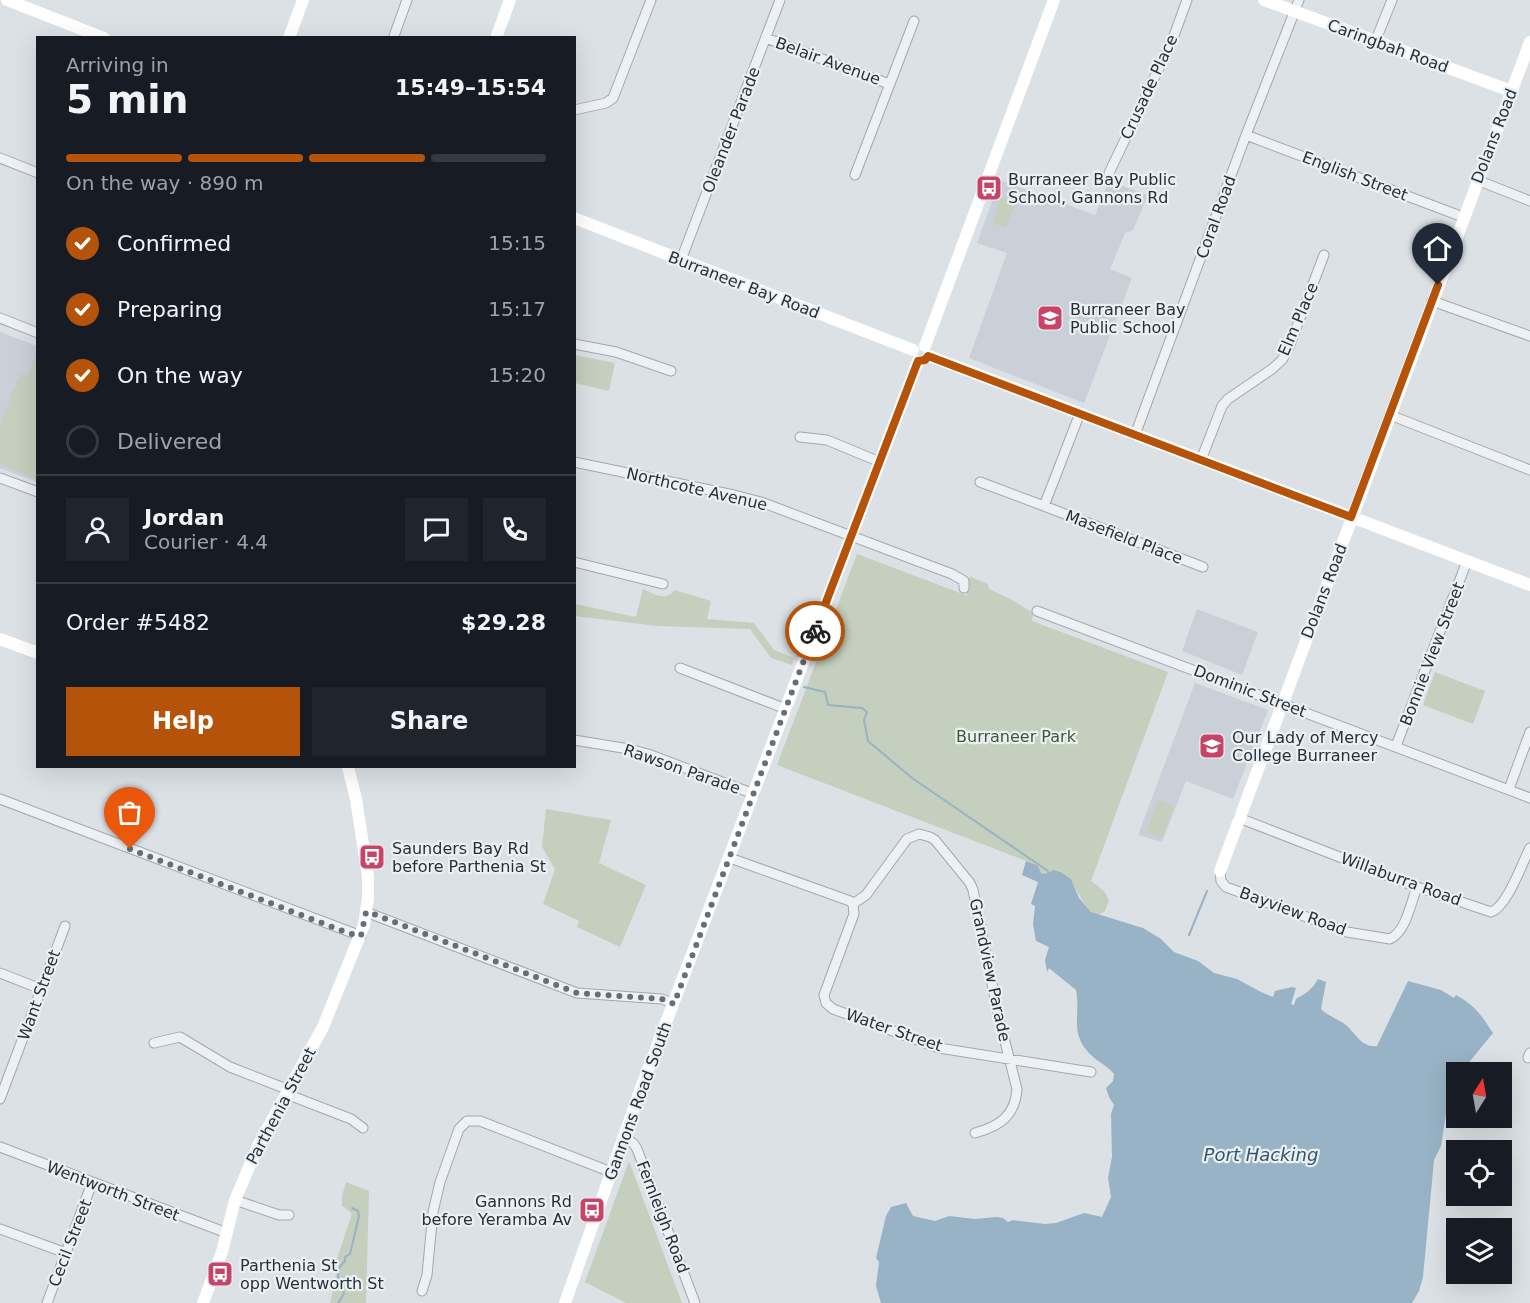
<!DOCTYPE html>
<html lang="en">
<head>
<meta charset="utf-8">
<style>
  body { margin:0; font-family:"DejaVu Sans",sans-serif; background:#20242c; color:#f1f3f6; height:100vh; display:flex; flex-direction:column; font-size:22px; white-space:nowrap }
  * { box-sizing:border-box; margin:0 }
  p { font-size:20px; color:#9ea1a6 }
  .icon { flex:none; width:33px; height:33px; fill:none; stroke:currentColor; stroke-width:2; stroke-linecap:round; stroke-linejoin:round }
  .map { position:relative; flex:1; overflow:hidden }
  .panel { position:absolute; left:36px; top:36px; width:540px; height:732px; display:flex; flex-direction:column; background:#171b24; border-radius:0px; box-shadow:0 6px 24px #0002 }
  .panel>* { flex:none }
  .needle { width:39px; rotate:11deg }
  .fabs { position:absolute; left:1446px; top:1062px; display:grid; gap:12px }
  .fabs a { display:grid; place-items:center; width:66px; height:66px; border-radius:0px; background:#171b24; box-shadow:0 6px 24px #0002; font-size:30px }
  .pin { position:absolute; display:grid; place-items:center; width:51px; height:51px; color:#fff; margin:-62px -26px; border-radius:50% 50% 50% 0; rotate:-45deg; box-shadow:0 0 6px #0007 }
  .pin .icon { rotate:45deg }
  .courier { position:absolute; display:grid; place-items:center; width:60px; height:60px; margin:-30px; border:4px solid #b45309; border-radius:50%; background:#fff; color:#222; box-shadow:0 2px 8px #0007 }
  .headline em { font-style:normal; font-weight:700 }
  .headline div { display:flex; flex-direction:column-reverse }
  .headline { display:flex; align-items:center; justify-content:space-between; height:102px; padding:0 30px }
  h1 { font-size:39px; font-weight:700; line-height:45px }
  .bar { display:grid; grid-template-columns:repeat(4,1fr); gap:9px 6px; align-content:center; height:72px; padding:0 30px }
  .bar i { height:8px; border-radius:4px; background:#363941 }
  .bar .selected { background:#b45309 }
  .bar p { grid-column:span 4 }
  .line { display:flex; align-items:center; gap:15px; padding:0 30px; border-top:2px solid #363941 }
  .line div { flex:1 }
  .round { display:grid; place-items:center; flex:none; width:63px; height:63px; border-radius:0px; background:#20242c }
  ol { padding:0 30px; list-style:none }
  li { display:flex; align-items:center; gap:18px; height:66px }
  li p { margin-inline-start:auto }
  li .icon { padding:6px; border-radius:50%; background:#b45309; color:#fff; stroke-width:4 }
  li:last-child { color:#9ea1a6 }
  li i { width:33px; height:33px; border:3px solid #363941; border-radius:50% }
  .action { display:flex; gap:12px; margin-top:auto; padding:12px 30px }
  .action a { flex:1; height:69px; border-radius:0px; background:#b45309; color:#fff; font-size:24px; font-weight:700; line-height:69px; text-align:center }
  .action a+a { background:#20242c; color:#f1f3f6 }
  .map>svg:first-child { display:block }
  .built { fill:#cad0d7 }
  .green { fill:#c4cfbd }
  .water { fill:#97b3c5 }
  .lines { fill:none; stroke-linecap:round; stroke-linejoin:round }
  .stream { stroke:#97b3c5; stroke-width:2 }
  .street-casing { stroke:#a2a8af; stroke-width:11 }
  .street { stroke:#eef1f4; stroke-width:9 }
  .secondary { stroke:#fff; stroke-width:12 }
  .done { stroke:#666e77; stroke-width:6; stroke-dasharray:0 10.8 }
  .route { stroke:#b45309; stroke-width:8 }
  .labels { text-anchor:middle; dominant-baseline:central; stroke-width:4.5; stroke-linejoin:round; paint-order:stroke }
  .street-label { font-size:16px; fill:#26303b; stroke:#ebf0f3 }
  .poi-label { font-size:16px; fill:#26303b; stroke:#ebf0f3; text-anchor:start }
  .park-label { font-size:16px; fill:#3f5634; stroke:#ebf0f3 }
  .water-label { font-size:18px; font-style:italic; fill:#32546d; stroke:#ebf0f3 }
</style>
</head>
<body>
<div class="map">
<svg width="1530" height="1303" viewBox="0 0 1530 1303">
  <rect width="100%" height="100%" fill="#dce1e6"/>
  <path class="built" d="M1000,180L1095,215L1109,181L1148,195L1133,230L1125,233L1110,269L1132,278L1084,403L969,358L1007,253L977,243Z
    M0,332L37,346V482L0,468Z
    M1197,609L1258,632L1242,675L1182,651Z
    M1195,683L1268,710L1233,799L1186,781L1162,842L1138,835Z"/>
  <path class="green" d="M1001,198L1015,203L1006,228L992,223Z
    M37,352L38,479H37L0,464V425L20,374L27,377Z
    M574,355L615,363L609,391L575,383Z
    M857,554L968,596L965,590L969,578L971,577L988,584L989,589L1014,601L1033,613L1032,621L1168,672L1091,881L1104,891L1109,900L1105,911L1097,916C1075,904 1073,857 1042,874L1037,865L777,765Z
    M643,589C655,594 664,602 675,590L711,601L707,619L754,623L774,650L794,658L792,665L771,658L750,629L657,626L575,616V604L636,617Z
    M1435,672L1485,691L1473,724L1423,705Z
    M1158,800L1174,806L1162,838L1146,832Z
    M546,809L611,820L599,863L646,885L620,947L577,927L579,921L543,904L555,869L542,847Z
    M629,1161L682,1303H626L585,1282Z
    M346,1182L369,1191L366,1303H330L339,1263L336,1262L352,1213L342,1206V1196Z"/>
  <path class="water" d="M1026,861L1037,865L1042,874L1054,870L1061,872L1071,879L1079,898L1091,912L1143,928L1161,939L1174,952L1198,961L1214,973L1237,979L1261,992L1273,997L1275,991L1292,987L1296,988L1291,1004L1294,1005L1296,999C1306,993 1312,990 1318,979L1326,982L1321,1009C1328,1016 1338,1019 1346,1025C1356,1034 1362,1048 1377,1046L1408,981L1441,990L1454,998L1456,995C1476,1006 1481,1015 1493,1033L1462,1071L1463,1072H1456V1087L1448,1101L1441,1146L1434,1160L1423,1277L1419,1291L1412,1303H881L876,1286L879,1262L876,1258L886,1216L891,1207L906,1203L913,1216L935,1221L949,1216L975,1219L996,1217L1003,1218L1008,1222L1013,1220L1045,1224L1056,1223L1084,1213L1102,1217L1111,1197L1108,1178L1112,1157L1111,1114L1114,1105L1109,1097L1106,1088L1113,1081L1114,1074C1107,1065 1097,1062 1089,1053C1069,1032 1081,1014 1076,990L1049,968L1047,972L1045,960L1049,947L1036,941L1033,924L1035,906L1031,904L1038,882L1022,875Z"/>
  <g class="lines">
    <path class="stream" d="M804,687L825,692L828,705L862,708L867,712L864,720L868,741L912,778L1048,871
      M1189,935L1207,891
      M338,1303L344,1294C339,1280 333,1272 345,1261V1257L350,1254L359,1216L358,1211L352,1208"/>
    <g class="street-casing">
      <path id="street" d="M394,36L407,0
        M766,38L889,84
        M1375,42L1392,0
        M574,110L606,103L613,98L651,0
        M1246,135L1463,217
        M0,158L38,173
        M1109,173L1172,41L1187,0
        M855,175L914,21
        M1477,180L1530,201
        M681,260L780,0
        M1432,301L1530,336
        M0,318L38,333
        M574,344L616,352L671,371
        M1080,413L1044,506L1203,567
        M1390,415L1530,470
        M1135,435L1246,135L1299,0
        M800,437L827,440L880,462
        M1201,460L1222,406L1228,399L1272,369L1282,360L1289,347L1324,255
        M574,462L734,495L761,502L952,574L964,581V588
        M0,478L38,492
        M980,482L1044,506
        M574,562L663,584
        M1037,611L1530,798
        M680,668L786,709
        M574,740L629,749L648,754L754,794
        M1396,746L1467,561
        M1509,789L1530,732
        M0,799L361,936
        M1239,818L1417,887L1491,912C1507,907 1522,863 1530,848
        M730,858L850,901L853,904L854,914L824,995L826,1003L833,1009L939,1048L1091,1072
        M1220,871L1221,881L1226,887L1347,932L1390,939C1406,932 1411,902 1417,887
        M853,904L866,895L907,839L919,834L930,837L935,840L970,883L973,890L999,1018L1017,1089C1015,1116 1000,1126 975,1133
        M366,912L577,993L662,999L674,1004
        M0,973L41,989
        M154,1043L180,1037L230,1067L284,1088L289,1095L351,1119L363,1128
        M1528,1058L1530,1053
        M0,1099L65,926
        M624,1137L634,1144L637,1149L695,1303
        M0,1147L227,1233
        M235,1200L279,1215H289
        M0,1229L66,1253
        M422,1291L427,1275L433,1212L440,1182L459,1129L467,1121H480L611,1172
        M47,1303L92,1183"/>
    </g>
    <use href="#street" class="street"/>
    <path class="secondary" d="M7,0L104,38
      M1264,0L1511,91
      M289,38L303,0
      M496,38L510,0
      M574,218L913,350
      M925,346L1054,0
      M929,356L1530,585
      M0,639L38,653
      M1220,871L1530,42
      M203,1303L222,1252L235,1200L258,1146L323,1027L364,925L368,898V877L356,799L348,767
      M565,1303L641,1088L918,361"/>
  </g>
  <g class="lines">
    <path class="done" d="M130,849L348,933L361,936L366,912L371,913L577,993L662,999L674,1004L815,631"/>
    <path class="route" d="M815,631L918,361L925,360L928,356L1351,517L1438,285"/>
  </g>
  <defs>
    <g id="bus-square" transform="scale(1.35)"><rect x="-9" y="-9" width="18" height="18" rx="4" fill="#c94367" stroke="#ebf0f3"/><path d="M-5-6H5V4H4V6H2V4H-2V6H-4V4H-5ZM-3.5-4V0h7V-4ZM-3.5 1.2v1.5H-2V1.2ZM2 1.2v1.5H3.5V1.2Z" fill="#fff"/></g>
    <g id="school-square" transform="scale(1.35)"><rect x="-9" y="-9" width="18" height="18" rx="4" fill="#c94367" stroke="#ebf0f3"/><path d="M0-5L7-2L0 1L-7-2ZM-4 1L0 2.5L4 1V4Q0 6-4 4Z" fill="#fff"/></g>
  </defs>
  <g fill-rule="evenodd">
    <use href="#bus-square" x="989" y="188"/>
    <use href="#school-square" x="1050" y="318"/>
    <use href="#school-square" x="1212" y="746"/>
    <use href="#bus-square" x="372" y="857"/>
    <use href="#bus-square" x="592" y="1210"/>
    <use href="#bus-square" x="220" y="1274"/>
  </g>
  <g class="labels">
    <g class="street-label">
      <text transform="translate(1388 46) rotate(20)">Caringbah Road</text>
      <text transform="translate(828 61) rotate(20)">Belair Avenue</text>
      <text transform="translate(1149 87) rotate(-65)">Crusade Place</text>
      <text transform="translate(731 130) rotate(-69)">Oleander Parade</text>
      <text transform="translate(1494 136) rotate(-69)">Dolans Road</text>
      <text transform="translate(1355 176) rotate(21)">English Street</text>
      <text transform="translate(1216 217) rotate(-70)">Coral Road</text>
      <text transform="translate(744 285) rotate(21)">Burraneer Bay Road</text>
      <text transform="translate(1298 319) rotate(-67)">Elm Place</text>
      <text transform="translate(697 489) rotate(13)">Northcote Avenue</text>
      <text transform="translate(1124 537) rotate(21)">Masefield Place</text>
      <text transform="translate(1324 591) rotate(-69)">Dolans Road</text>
      <text transform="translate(1432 654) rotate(-69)">Bonnie View Street</text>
      <text transform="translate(1250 691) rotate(21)">Dominic Street</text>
      <text transform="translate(682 769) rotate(19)">Rawson Parade</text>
      <text transform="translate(1401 879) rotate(20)">Willaburra Road</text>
      <text transform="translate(1293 911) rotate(20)">Bayview Road</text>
      <text transform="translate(990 970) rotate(78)">Grandview Parade</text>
      <text transform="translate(39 995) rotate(-70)">Want Street</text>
      <text transform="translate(894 1030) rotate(19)">Water Street</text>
      <text transform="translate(638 1101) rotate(-70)">Gannons Road South</text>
      <text transform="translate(281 1106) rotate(-62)">Parthenia Street</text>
      <text transform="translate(113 1191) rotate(21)">Wentworth Street</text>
      <text transform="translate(663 1217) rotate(69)">Fernleigh Road</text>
      <text transform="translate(70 1243) rotate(-69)">Cecil Street</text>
    </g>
    <g class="poi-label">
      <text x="1008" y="179">Burraneer Bay Public<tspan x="1008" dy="18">School, Gannons Rd</tspan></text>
      <text x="1070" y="309">Burraneer Bay<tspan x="1070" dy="18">Public School</tspan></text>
      <text x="1232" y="737">Our Lady of Mercy<tspan x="1232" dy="18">College Burraneer</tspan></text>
      <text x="392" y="848">Saunders Bay Rd<tspan x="392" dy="18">before Parthenia St</tspan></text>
      <text x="572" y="1201" text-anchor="end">Gannons Rd<tspan x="572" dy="18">before Yeramba Av</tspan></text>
      <text x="240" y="1265">Parthenia St<tspan x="240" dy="18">opp Wentworth St</tspan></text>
    </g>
    <g class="park-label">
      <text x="1016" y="736">Burraneer Park</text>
    </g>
    <g class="water-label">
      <text x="1261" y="1154">Port Hacking</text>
    </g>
  </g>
</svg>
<div class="fabs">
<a><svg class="needle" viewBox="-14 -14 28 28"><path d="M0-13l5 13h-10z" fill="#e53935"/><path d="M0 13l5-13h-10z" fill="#9ea1a6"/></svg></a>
<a><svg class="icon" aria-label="locate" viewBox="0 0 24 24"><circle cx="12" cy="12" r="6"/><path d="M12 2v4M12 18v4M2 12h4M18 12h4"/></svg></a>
<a><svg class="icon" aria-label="layers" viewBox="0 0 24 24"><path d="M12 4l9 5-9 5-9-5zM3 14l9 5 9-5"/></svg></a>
</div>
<div class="pin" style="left:130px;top:849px;background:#ea580c"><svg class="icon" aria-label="bag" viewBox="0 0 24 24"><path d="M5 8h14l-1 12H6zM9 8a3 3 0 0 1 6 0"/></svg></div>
<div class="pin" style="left:1438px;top:285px;background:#1f2937"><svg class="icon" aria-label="home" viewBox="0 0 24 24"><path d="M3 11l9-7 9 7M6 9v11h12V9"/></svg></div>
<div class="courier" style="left:815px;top:631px"><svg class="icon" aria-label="bike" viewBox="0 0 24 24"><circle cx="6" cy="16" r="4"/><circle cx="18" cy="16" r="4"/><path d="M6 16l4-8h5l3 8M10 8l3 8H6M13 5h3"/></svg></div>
<section class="panel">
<div class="headline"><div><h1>5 min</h1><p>Arriving in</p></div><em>15:49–15:54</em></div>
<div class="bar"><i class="selected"></i><i class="selected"></i><i class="selected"></i><i></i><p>On the way · 890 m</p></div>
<ol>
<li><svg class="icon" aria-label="check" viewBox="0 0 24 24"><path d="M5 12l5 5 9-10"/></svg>Confirmed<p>15:15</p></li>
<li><svg class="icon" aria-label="check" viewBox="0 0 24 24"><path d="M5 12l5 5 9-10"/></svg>Preparing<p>15:17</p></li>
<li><svg class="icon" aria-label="check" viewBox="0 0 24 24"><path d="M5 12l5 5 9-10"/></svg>On the way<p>15:20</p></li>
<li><i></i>Delivered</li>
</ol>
<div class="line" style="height:108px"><a class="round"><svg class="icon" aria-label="person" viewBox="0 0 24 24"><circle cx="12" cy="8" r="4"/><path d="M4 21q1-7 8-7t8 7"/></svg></a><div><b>Jordan</b><p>Courier · 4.4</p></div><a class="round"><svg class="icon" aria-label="chat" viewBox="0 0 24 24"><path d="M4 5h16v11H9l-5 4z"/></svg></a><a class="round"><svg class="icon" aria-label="phone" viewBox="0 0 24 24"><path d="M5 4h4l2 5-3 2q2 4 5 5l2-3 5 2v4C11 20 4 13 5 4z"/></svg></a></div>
<div class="line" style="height:78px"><div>Order #5482</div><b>$29.28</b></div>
<div class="action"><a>Help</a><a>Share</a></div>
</section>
</div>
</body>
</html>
